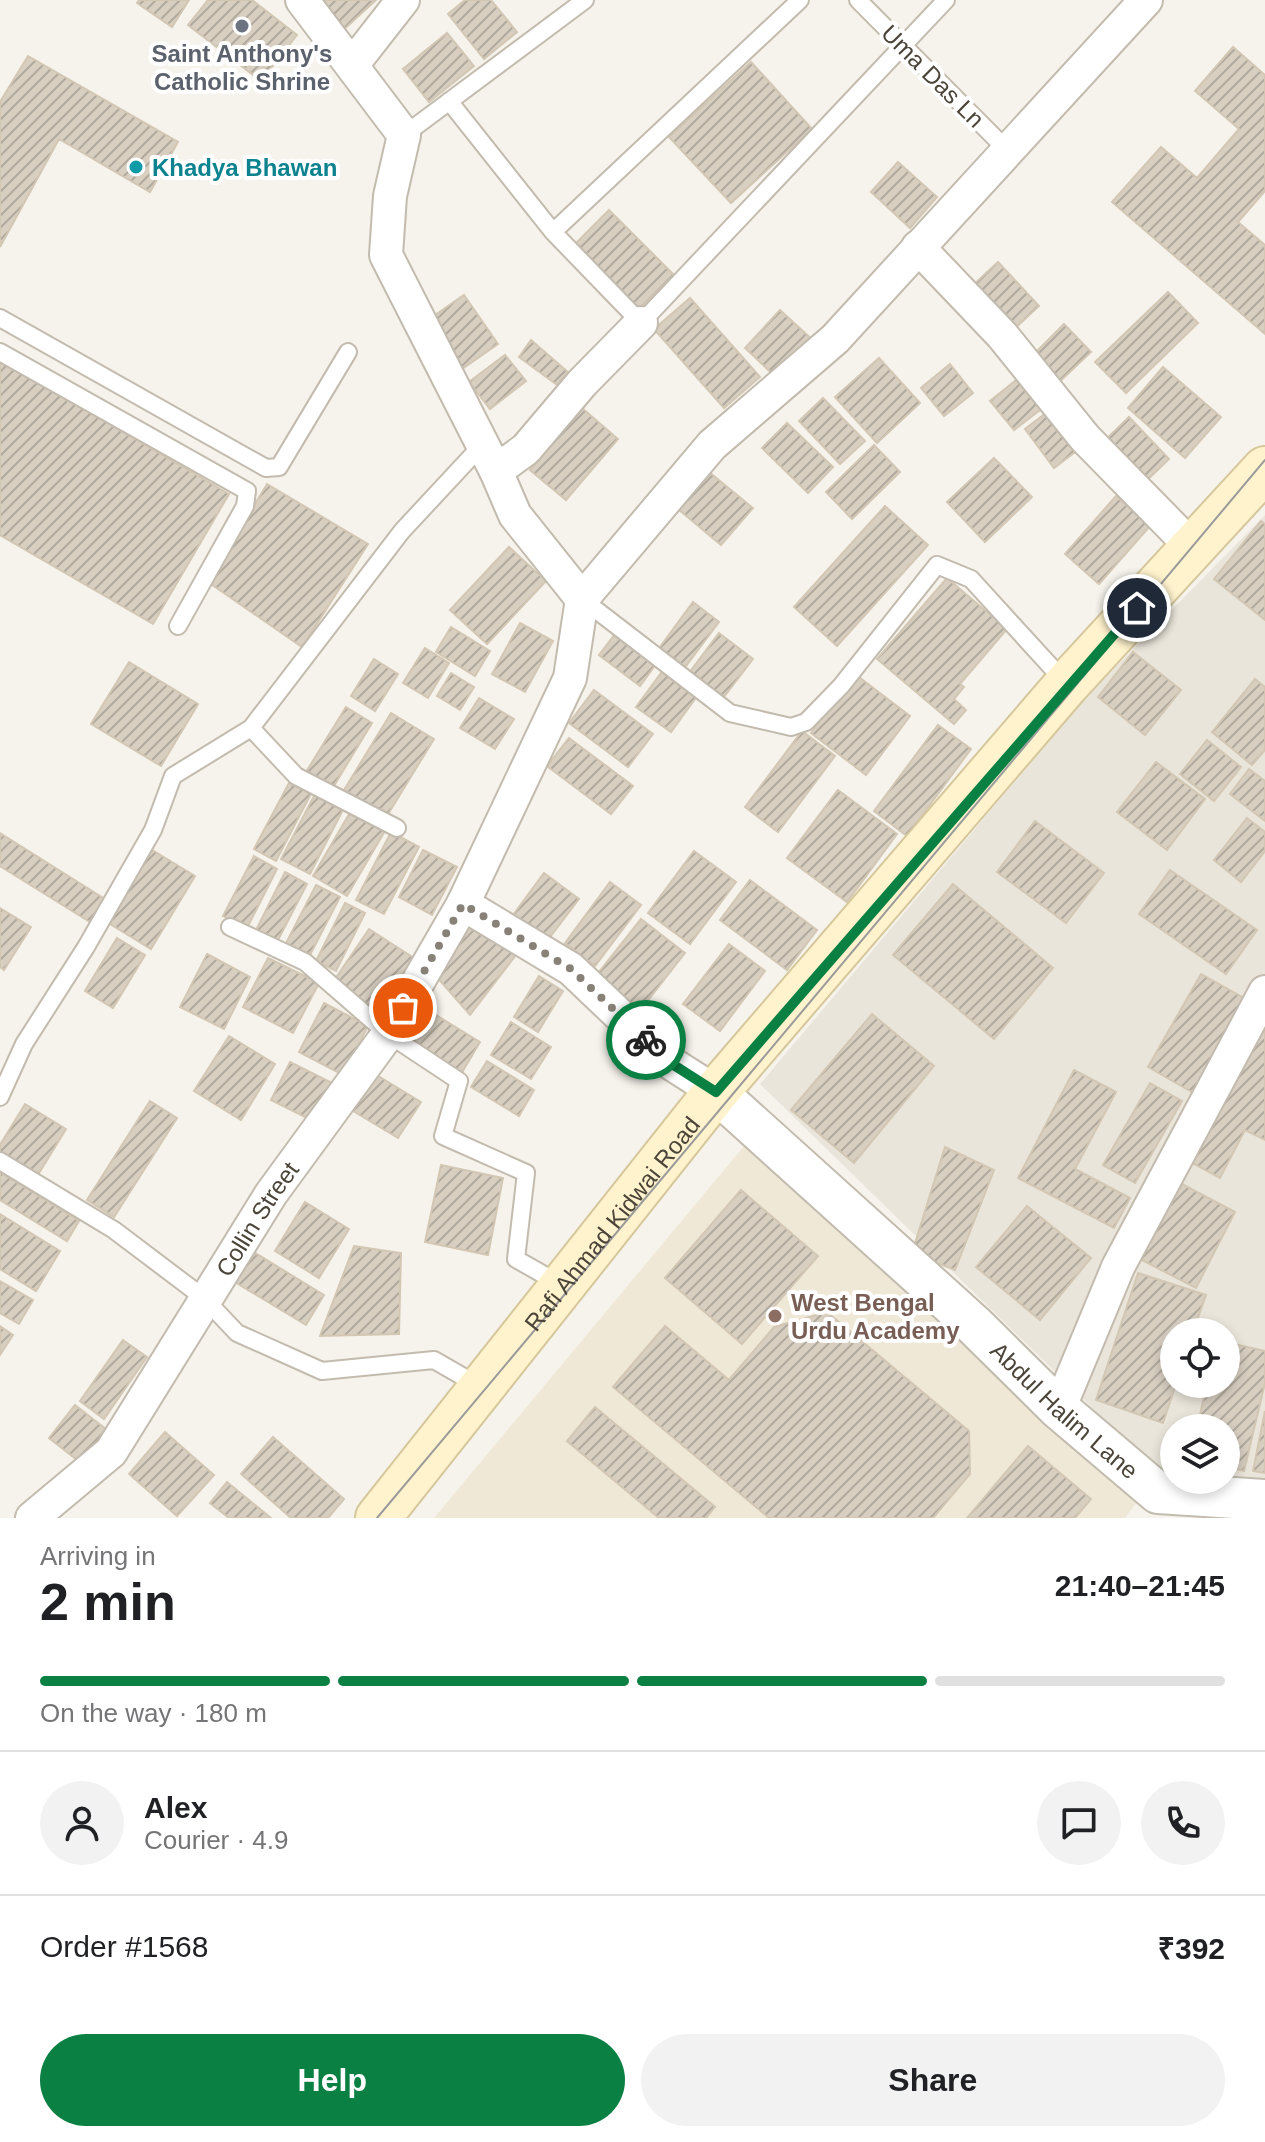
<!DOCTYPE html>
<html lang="en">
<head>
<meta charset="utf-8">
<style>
  body { margin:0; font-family:Arial,sans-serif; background:#f2f2f2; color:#202124; height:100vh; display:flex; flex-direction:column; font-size:30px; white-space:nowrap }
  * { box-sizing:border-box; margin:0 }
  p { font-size:26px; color:#757577 }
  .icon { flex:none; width:44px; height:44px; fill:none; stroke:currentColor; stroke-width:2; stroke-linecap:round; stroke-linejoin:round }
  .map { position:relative; height:1518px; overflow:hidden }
  .drawer { display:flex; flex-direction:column; background:#fff; flex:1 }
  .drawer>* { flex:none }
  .controls { position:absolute; left:1160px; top:1318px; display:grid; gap:16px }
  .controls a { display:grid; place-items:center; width:80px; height:80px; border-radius:50%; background:#fff; box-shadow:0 4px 12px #0003; font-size:40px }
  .pin { position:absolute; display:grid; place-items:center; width:68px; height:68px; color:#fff; margin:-34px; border:4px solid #fff; border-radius:50%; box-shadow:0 2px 8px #0007 }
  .courier { position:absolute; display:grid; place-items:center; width:80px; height:80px; margin:-40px; border:6px solid #0b8043; border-radius:50%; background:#fff; color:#222; box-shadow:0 2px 10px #0007 }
  .head em { font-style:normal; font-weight:800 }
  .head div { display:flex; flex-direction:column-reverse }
  .head { display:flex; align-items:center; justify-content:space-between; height:136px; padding:0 40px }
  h1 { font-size:52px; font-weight:800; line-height:60px }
  .bar { display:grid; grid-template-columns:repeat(4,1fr); gap:12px 8px; align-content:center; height:96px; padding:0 40px }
  .bar i { height:10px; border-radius:6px; background:#e0e0e0 }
  .bar .active { background:#0b8043 }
  .bar p { grid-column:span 4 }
  .line { display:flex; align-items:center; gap:20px; padding:0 40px; border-top:2px solid #e0e0e0 }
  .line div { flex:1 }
  .round { display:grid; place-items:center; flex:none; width:84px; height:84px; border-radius:42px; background:#f2f2f2 }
  .primary-button { display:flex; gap:16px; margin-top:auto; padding:16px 40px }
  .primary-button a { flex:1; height:92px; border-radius:48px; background:#0b8043; color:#fff; font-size:32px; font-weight:800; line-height:92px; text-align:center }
  .primary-button a+a { background:#f2f2f2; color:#202124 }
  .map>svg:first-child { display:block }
  .residential { fill:#eae5da; fill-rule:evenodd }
  .education { fill:#efe8d6 }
  .building { fill:url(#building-hatch); stroke:#d3c7b4; stroke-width:2 }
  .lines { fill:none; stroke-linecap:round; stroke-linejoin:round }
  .service-casing { stroke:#c2bbae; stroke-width:20 }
  .minor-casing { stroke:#c2bbae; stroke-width:36 }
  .tertiary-casing { stroke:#c2bbae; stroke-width:44 }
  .secondary-casing { stroke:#d6c79b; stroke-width:48 }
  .service { stroke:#fff; stroke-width:16 }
  .minor { stroke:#fff; stroke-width:32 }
  .tertiary { stroke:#fff; stroke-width:40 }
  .secondary { stroke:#fff3cd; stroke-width:44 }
  .tram { stroke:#9a9a9a; stroke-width:2 }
  .done { stroke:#878178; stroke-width:8; stroke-dasharray:0 14.4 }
  .route { stroke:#0b8043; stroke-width:10 }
  .worship-dot { fill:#6b7280; stroke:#fff; stroke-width:3 }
  .culture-dot { fill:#0f9aa8; stroke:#fff; stroke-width:3 }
  .education-dot { fill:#8d6e63; stroke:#fff; stroke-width:3 }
  .labels { text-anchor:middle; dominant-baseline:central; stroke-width:8; stroke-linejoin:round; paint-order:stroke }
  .worship-label { font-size:24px; font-weight:bold; fill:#5b616d; stroke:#fff }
  .street-label { font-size:24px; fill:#4b4439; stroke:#fff }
  .culture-label { font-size:24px; font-weight:bold; fill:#0d838f; stroke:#fff; text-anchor:start }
  .education-label { font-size:24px; font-weight:bold; fill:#785e54; stroke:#fff; text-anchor:start }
</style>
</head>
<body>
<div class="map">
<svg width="1265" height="1518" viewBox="0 0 1265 1518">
  <defs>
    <pattern id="building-hatch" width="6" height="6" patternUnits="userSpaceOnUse" patternTransform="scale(2)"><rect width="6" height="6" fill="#d8cfc1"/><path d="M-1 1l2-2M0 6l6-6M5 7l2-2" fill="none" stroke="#b1aa9e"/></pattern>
  </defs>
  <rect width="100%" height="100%" fill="#f6f3ec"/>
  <path class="residential" d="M1265,515V1490L1166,1480L760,1084L1086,697ZM1174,1332H1226V1384H1174ZM1174,1428H1226V1480H1174Z"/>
  <path class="education" d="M749,1140L1144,1492L1125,1518H434Z"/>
  <path class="building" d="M139,0H189L172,27L137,3Z
    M208,0H252L297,35L261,81L188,25Z
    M313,0H376L341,32Z
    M465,0H491L517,32L484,59L448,14Z
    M447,33L474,66L429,102L403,69Z
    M1233,47L1265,75V191L1238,222L1265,245V334L1112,202L1161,147L1197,178L1239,129L1195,91Z
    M28,56L178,142L150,192L59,139L0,247V102Z
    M751,62L812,129L731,203L669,137Z
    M898,162L937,197L910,228L871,192Z
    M609,210L674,275L639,309L574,245Z
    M998,262L1039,306L1012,331L971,287Z
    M1168,292L1198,323L1126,393L1095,362Z
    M464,295L498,344L462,369L428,320Z
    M690,298L760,377L724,408L654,329Z
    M780,310L816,343L780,381L745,348Z
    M1064,324L1091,352L1056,385L1030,358Z
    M531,340L568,372L557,385L519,357Z
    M505,355L526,381L490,409L469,382Z
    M879,358L920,403L877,443L835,397Z
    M0,360L229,494L153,624L0,535Z
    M950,364L973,393L944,416L921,388Z
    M1163,367L1221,417L1185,458L1128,408Z
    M1020,377L1044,407L1014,430L990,401Z
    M823,398L865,441L840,464L799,421Z
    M582,408L618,439L566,500L530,470Z
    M1050,410L1079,449L1054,468L1025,429Z
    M1129,417L1169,459L1139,488L1099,446Z
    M787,423L833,467L808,493L762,448Z
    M874,445L900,472L852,519L826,492Z
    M994,458L1032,497L985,542L947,502Z
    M703,467L753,508L721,545L672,504Z
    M267,484L368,544L302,647L208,582Z
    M1116,496L1150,526L1099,584L1065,554Z
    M885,506L928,545L837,646L794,607Z
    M1261,521L1265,524V620L1214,579Z
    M509,547L546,581L487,644L450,610Z
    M947,578L1007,629L960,684L964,687L954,699L966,710L954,724L877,659Z
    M693,602L719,622L683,670L657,651Z
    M520,623L553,641L525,692L492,674Z
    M451,627L490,651L475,676L436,652Z
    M618,630L659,660L640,686L599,655Z
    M719,633L753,659L720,702L686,677Z
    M425,648L449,663L428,698L403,683Z
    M1133,652L1181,690L1145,735L1098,697Z
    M374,659L398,674L375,711L351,696Z
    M129,662L198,704L161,766L91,724Z
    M664,669L698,695L671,732L636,707Z
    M451,673L474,687L460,710L437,696Z
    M855,674L910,716L866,775L811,733Z
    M1255,679L1265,687V750L1252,765L1212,732Z
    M594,690L653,734L628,767L569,723Z
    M479,698L514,719L495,749L460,728Z
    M346,707L372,723L332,789L306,772Z
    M391,713L434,739L387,816L344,790Z
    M938,725L971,749L907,836L874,811Z
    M802,731L835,756L778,832L745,807Z
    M569,738L633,786L611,814L547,766Z
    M1207,740L1241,767L1214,801L1180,774Z
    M1156,762L1205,799L1167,850L1117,812Z
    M1249,769L1265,781V821L1230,794Z
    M290,781L312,792L276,861L254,849Z
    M838,790L897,834L847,902L787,858Z
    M315,794L344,808L310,874L281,859Z
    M352,809L386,829L347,896L313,876Z
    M1247,818L1265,832V851L1241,882L1214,860Z
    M1035,821L1104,873L1066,923L997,872Z
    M391,832L419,847L384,914L356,900Z
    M0,833L108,901L93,924L0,866Z
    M149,848L195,876L151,949L105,921Z
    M423,850L457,867L432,915L399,897Z
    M694,851L736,882L690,944L648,913Z
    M254,856L277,869L247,928L223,916Z
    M1170,870L1257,930L1226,974L1139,914Z
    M285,872L307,884L277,942L256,930Z
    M544,873L579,899L547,941L513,915Z
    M750,880L817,930L787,970L720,920Z
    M610,882L641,905L595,966L565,943Z
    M953,884L1053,968L994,1039L893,955Z
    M316,885L340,897L309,957L285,945Z
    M345,903L365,913L336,971L316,961Z
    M0,908L31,927L4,970L0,967Z
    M641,919L685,953L635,1017L591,982Z
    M471,925L519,951L470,1015L435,975Z
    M369,929L417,960L380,1014L333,982Z
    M117,938L145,955L113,1008L85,991Z
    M729,944L765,971L720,1031L683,1004Z
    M207,954L250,977L224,1029L180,1007Z
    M268,958L319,983L293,1033L243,1007Z
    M1201,974L1251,1002L1197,1095L1148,1067Z
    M539,976L563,991L538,1032L514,1017Z
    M1265,1000V1140L1245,1130L1220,1178L1183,1158Z
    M324,1003L368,1026L343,1075L299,1052Z
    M426,1009L480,1042L461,1074L407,1041Z
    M872,1014L934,1066L854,1163L791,1110Z
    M511,1022L551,1047L531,1079L491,1055Z
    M229,1036L275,1064L241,1120L194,1091Z
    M487,1061L534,1090L519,1116L471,1087Z
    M290,1062L332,1083L313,1121L271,1100Z
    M1074,1070L1116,1092L1075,1169L1130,1198L1114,1228L1018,1178Z
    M375,1074L421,1102L398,1138L353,1111Z
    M1150,1083L1182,1101L1135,1183L1103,1165Z
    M150,1101L177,1118L114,1217L87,1200Z
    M25,1104L66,1129L38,1175L0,1152V1145Z
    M945,1147L994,1170L955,1270L912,1253Z
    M441,1165L503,1178L488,1255L425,1242Z
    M0,1172L79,1221L67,1241L0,1200Z
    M1180,1183L1235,1212L1196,1288L1140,1259Z
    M741,1190L818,1256L742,1344L665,1278Z
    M305,1202L349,1229L319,1278L275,1251Z
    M1027,1206L1091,1258L1040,1320L976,1267Z
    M0,1214L60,1251L36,1291L0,1269Z
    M354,1246L401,1253L399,1334L320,1336Z
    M247,1248L324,1295L306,1325L228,1278Z
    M1138,1273L1206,1295L1193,1332H1174L1176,1384L1163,1423L1096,1400Z
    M0,1281L33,1300L19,1324L0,1313Z
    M827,1312L969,1431L970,1474L933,1518H769L613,1387L665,1326L729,1380L774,1327Z
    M0,1326L13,1335L0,1355Z
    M123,1340L147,1357L104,1419L80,1401Z
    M1226,1342L1265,1351V1383L1244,1471L1226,1466V1428H1197L1207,1384H1226Z
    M75,1405L107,1430L81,1463L49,1438Z
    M595,1407L715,1507L706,1518H659L567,1441Z
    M1265,1411V1473L1253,1471Z
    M165,1432L214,1475L177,1516L129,1474Z
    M273,1437L344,1499L328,1518H291L241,1474Z
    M1028,1446L1091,1499L1075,1518H967Z
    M227,1482L271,1518H229L210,1503Z"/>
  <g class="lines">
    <g class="service-casing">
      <path id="service" d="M858,0L1008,151
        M449,101L553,232L800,0
        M404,135L585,0
        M553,232L641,323L946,0
        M0,318L266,468L279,467L348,352
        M0,352L247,491L245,506L178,626
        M582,599L730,713L791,727L806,722L841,686L937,565L971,579L1065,682
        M251,728L296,776L397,828
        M230,927L305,962L388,1034L459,1081L443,1136L526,1173L516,1259L560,1284
        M0,1097L24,1044L86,947L153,830L173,776L251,728L402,531L482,445
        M0,1161L114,1230L204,1298L237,1333L322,1371L434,1360L481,1387"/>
    </g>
    <g class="minor-casing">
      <g id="minor">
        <path d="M302,0L404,135L390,196L386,255L496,471L515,515L582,599"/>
        <path d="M353,64L403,0"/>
        <path d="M918,247L1002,335L1085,438L1193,548"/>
        <path d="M496,471L526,449L582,383L641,323"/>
        <path d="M582,599L712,445L835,339L1146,0"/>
        <path d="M463,904L571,969L669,1062L716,1092"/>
        <path d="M1059,1409L1118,1267L1265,992"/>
        <path id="s1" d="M32,1518L111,1452L271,1194L388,1034L463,904L570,678L582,599"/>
      </g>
    </g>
    <g class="tertiary-casing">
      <g id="tertiary">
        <path id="s2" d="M716,1092L973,1324L1059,1409L1158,1493L1265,1500"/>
      </g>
    </g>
    <g class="secondary-casing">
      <g id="secondary">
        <path id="s3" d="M378,1518L716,1092L1067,684L1265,469"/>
      </g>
    </g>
    <use href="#service" class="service"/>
    <use href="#minor" class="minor"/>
    <use href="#tertiary" class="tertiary"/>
    <use href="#secondary" class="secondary"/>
    <path class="tram" d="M377,1518L1265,460"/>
  </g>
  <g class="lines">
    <path class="done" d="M403,1008L463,904L571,969L646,1040"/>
    <path class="route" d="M646,1040L669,1062L716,1092L1137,608"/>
  </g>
  <circle class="worship-dot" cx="242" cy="26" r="8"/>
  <circle class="culture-dot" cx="136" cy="167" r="8"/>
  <circle class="education-dot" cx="775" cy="1316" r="8"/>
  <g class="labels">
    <g class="worship-label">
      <text x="242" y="53">Saint Anthony's<tspan x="242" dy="28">Catholic Shrine</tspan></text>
    </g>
    <g class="street-label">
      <text transform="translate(933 76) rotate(45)">Uma Das Ln</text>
      <text stroke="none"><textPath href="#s1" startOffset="378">Collin Street</textPath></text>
      <text stroke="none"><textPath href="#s3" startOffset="376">Rafi Ahmad Kidwai Road</textPath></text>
      <text stroke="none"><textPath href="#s2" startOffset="472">Abdul Halim Lane</textPath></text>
    </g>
    <g class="culture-label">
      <text x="152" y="167">Khadya Bhawan</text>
    </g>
    <g class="education-label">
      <text x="791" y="1302">West Bengal<tspan x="791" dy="28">Urdu Academy</tspan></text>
    </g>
  </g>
</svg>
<div class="controls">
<a><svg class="icon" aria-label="locate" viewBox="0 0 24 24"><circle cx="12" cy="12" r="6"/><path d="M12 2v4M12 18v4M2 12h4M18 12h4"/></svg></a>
<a><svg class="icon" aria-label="layers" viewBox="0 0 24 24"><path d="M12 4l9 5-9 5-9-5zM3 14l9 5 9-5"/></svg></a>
</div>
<div class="pin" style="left:403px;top:1008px;background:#ea580c"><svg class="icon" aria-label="bag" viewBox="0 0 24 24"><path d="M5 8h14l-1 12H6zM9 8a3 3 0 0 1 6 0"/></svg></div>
<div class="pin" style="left:1137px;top:608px;background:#1f2937"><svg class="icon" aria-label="home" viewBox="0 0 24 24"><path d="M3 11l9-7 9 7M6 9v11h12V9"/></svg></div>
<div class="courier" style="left:646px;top:1040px"><svg class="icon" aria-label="bike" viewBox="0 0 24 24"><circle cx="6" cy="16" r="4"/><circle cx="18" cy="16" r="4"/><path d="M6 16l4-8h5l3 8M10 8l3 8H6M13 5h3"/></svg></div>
</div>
<section class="drawer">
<div class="head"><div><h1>2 min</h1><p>Arriving in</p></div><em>21:40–21:45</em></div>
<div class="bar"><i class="active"></i><i class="active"></i><i class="active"></i><i></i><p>On the way · 180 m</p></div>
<div class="line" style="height:144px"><a class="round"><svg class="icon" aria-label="person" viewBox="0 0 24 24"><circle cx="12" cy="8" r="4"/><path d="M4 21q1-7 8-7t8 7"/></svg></a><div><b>Alex</b><p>Courier · 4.9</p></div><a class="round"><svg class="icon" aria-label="chat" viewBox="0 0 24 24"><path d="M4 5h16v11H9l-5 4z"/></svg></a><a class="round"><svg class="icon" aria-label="phone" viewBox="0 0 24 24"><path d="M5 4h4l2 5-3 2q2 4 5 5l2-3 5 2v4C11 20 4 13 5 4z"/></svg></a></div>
<div class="line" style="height:104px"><div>Order #1568</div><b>₹392</b></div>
<div class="primary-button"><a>Help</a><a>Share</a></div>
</section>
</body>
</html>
